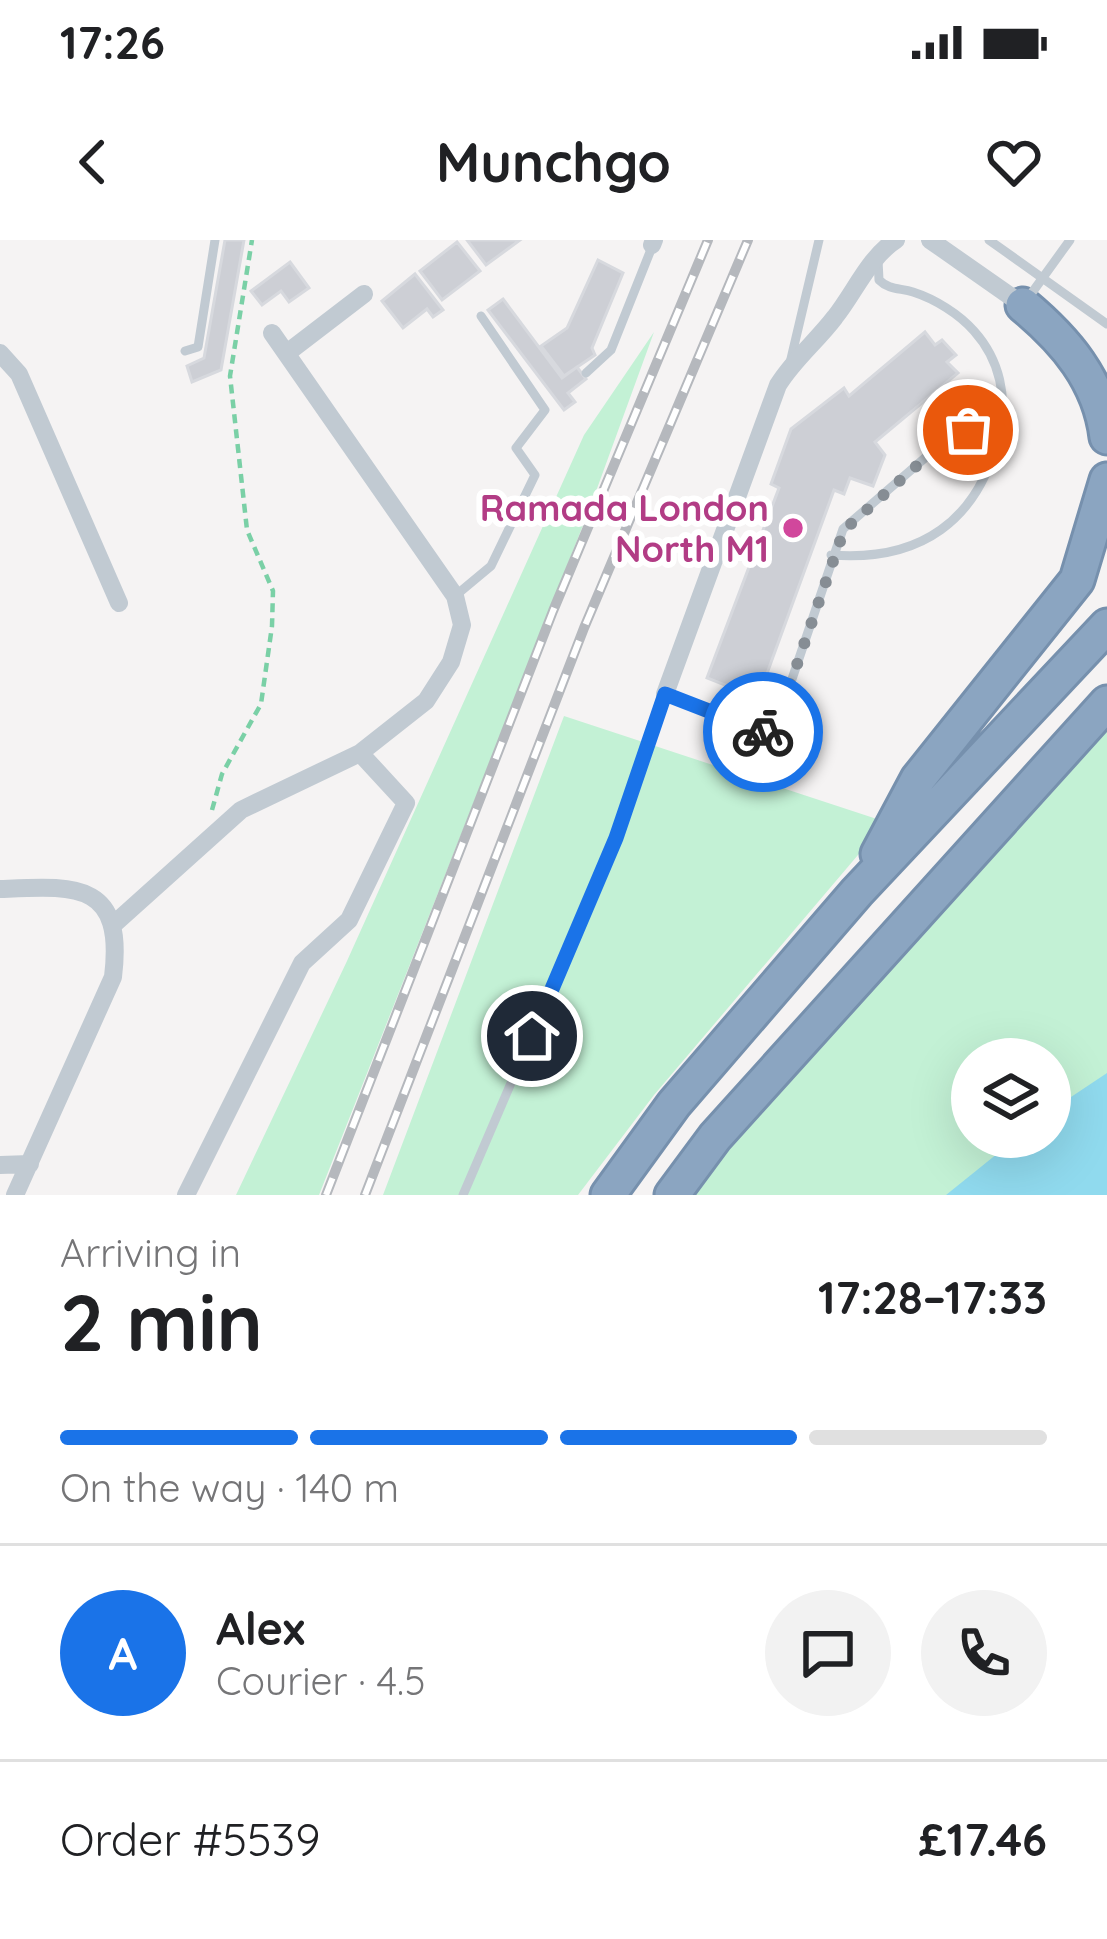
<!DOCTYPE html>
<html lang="en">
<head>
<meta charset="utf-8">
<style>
  body { margin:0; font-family:Quicksand,sans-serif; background:#f2f2f2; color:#202124; height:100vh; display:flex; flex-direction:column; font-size:45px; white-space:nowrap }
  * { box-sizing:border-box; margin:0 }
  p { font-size:39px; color:#757577 }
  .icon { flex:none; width:66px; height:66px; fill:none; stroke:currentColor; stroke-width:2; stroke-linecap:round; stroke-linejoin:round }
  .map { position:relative; height:955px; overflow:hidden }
  .panel { display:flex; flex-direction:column; background:#fff; flex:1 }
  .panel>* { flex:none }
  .fabs { position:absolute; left:951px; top:798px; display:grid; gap:24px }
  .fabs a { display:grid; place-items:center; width:120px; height:120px; border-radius:50%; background:#fff; box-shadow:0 12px 48px #0002; font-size:60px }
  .pin { position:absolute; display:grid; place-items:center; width:102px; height:102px; color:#fff; margin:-51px; border:6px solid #fff; border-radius:50%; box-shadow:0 3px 12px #0007 }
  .courier { position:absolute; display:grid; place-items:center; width:120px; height:120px; margin:-60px; border:9px solid #1a73e8; border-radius:50%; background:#fff; color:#222; box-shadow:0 3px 15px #0007 }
  .head em { font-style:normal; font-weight:700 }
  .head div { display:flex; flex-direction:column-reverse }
  .head { display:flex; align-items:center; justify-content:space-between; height:204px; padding:0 60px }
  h1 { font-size:78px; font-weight:700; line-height:90px }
  .bar { display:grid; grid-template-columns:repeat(4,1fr); gap:18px 12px; align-content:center; height:144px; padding:0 60px }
  .bar i { height:15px; border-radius:9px; background:#e0e0e0 }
  .bar .active { background:#1a73e8 }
  .bar p { grid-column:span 4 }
  .line { display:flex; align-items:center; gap:30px; padding:0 60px; border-top:3px solid #e0e0e0 }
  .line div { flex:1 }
  .round { display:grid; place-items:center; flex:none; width:126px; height:126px; border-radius:63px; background:#f2f2f2 }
  .status { display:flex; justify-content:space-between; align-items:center; height:84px; padding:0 60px; background:#fff; direction:ltr }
  .status svg { height:33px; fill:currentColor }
  header { display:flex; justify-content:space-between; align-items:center; height:156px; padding:0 60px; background:#fff; font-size:54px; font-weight:700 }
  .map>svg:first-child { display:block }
  .green { fill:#c3f1d5; fill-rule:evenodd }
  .water { fill:#90daee }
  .building { fill:#cdcfd5; stroke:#d7d9de; stroke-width:3 }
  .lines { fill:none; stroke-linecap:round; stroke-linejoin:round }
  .highway-casing { stroke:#7690ad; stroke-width:39 }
  .path { stroke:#7ad0a6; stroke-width:4.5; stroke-dasharray:9 6; stroke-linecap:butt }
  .lane { stroke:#c1cad2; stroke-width:9 }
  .street { stroke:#c1cad2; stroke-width:18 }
  .highway { stroke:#8ba5c1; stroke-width:33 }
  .rail-casing { stroke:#b5b8bd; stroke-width:10 }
  .rail { stroke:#fff; stroke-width:6; stroke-dasharray:18; stroke-linecap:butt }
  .done { stroke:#868d94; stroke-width:12; stroke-dasharray:0 21.6 }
  .route { stroke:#1a73e8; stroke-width:15 }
  .hotel-dot { fill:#d1479c; stroke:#fff; stroke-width:4.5 }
  .labels { text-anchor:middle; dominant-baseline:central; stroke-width:12; stroke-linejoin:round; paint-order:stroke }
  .hotel-label { font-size:36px; font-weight:bold; fill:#b23c85; stroke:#fff; text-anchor:end }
</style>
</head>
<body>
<div class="status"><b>17:26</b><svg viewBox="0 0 49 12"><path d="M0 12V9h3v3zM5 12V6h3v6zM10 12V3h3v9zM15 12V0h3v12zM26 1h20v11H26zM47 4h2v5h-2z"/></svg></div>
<header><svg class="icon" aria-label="back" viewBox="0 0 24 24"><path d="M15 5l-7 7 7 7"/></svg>Munchgo<svg class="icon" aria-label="heart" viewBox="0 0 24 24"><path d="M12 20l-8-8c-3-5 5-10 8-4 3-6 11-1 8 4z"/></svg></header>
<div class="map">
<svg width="1107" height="955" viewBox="0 0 1107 955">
  <rect width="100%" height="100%" fill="#f5f3f3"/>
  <path class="green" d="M654,92L591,265L319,955H236L347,721L584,195Z
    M1107,470V955H691L727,906ZM972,819H1050V897H972Z
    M564,476L886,582L654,855L578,955H383Z"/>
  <path class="water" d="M1107,833V955H946L1018,897H1050V871Z"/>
  <path class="building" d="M225,0H244L221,130L192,142L187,126L204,118Z
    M467,0H520L486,25Z
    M457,2L480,31L442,60L420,31Z
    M598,20L623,33L592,108L595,115L564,136L541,106L567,88Z
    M290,22L309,48L289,62L281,51L262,65L251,51Z
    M415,34L443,70L433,77L427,69L403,88L382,61Z
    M503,59L562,138L577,127L586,139L568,153L575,162L564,170L488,70Z
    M925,92L935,105L942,100L956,115L947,122L958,133L875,202L885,215L873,246L850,238L844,254L834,250L758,458L707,438L779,248L771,244L791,189L844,148L849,156Z"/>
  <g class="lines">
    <g class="highway-casing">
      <path id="highway" d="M1023,65C1065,100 1100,140 1107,197
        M878,614L918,539L1077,340L1107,240
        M608,955L674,864L857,652L1107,386
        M672,955L715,897L1107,463"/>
    </g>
    <path class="path" d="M212,570L222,534L261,464L272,386L273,351L247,290L230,136L252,0"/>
    <path class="lane" d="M989,0L1107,84
      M1026,61L1070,0
      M185,111L198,107L215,0
      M790,123L819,0
      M586,133L611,110L652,7
      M831,315C920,322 979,281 999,194C1008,158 1000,120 974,91C959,74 935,59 913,52C900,48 889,50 879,40L878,20
      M455,356L491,326L535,235L516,208L545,170L481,76
      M463,955L616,598L665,454L773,495L843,289L956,191L999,194"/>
    <path class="street" d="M930,0L1023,65
      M652,5L654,0
      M0,113L19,134L119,363
      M287,113L364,54
      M665,454L778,145C794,119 817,101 835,77C855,52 869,17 896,0
      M0,649C74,646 125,640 113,737L15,955
      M113,685L241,570L360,513L426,461L451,422L462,385L455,356L272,93
      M0,925L30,924
      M186,955L302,723L349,680L406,563L360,513"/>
    <use href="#highway" class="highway"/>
    <g class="rail-casing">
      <path id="rail" d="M326,955L553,371L708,0
        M365,955L584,388L748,0"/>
    </g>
    <use href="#rail" class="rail"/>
  </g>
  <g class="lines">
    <path class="done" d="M763,492L772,496L844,290L956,191L968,190"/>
    <path class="route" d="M532,796L616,598L665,454L763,492"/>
  </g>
  <circle class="hotel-dot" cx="793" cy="288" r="12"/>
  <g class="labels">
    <g class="hotel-label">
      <text x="769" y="267">Ramada London<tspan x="769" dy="41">North M1</tspan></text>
    </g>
  </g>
</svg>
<div class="fabs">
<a><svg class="icon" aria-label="layers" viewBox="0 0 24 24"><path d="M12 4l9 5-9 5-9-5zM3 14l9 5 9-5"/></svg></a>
</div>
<div class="pin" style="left:968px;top:190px;background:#ea580c"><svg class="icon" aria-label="bag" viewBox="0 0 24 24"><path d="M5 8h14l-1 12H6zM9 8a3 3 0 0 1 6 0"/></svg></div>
<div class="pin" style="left:532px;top:796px;background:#1f2937"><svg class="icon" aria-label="home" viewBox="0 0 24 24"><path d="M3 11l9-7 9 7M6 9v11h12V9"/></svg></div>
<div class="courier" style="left:763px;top:492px"><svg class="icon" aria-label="bike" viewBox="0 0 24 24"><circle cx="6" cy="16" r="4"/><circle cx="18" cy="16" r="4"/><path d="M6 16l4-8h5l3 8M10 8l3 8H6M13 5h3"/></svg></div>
</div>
<section class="panel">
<div class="head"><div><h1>2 min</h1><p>Arriving in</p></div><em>17:28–17:33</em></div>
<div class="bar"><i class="active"></i><i class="active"></i><i class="active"></i><i></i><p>On the way · 140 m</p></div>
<div class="line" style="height:216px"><b class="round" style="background:#1a73e8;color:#fff">A</b><div><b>Alex</b><p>Courier · 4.5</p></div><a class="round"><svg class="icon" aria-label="chat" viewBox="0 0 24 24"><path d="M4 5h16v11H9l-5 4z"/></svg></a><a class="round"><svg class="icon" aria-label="phone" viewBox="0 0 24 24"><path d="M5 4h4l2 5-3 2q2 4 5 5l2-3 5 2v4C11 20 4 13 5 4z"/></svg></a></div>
<div class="line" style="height:156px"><div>Order #5539</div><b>£17.46</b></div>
</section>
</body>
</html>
